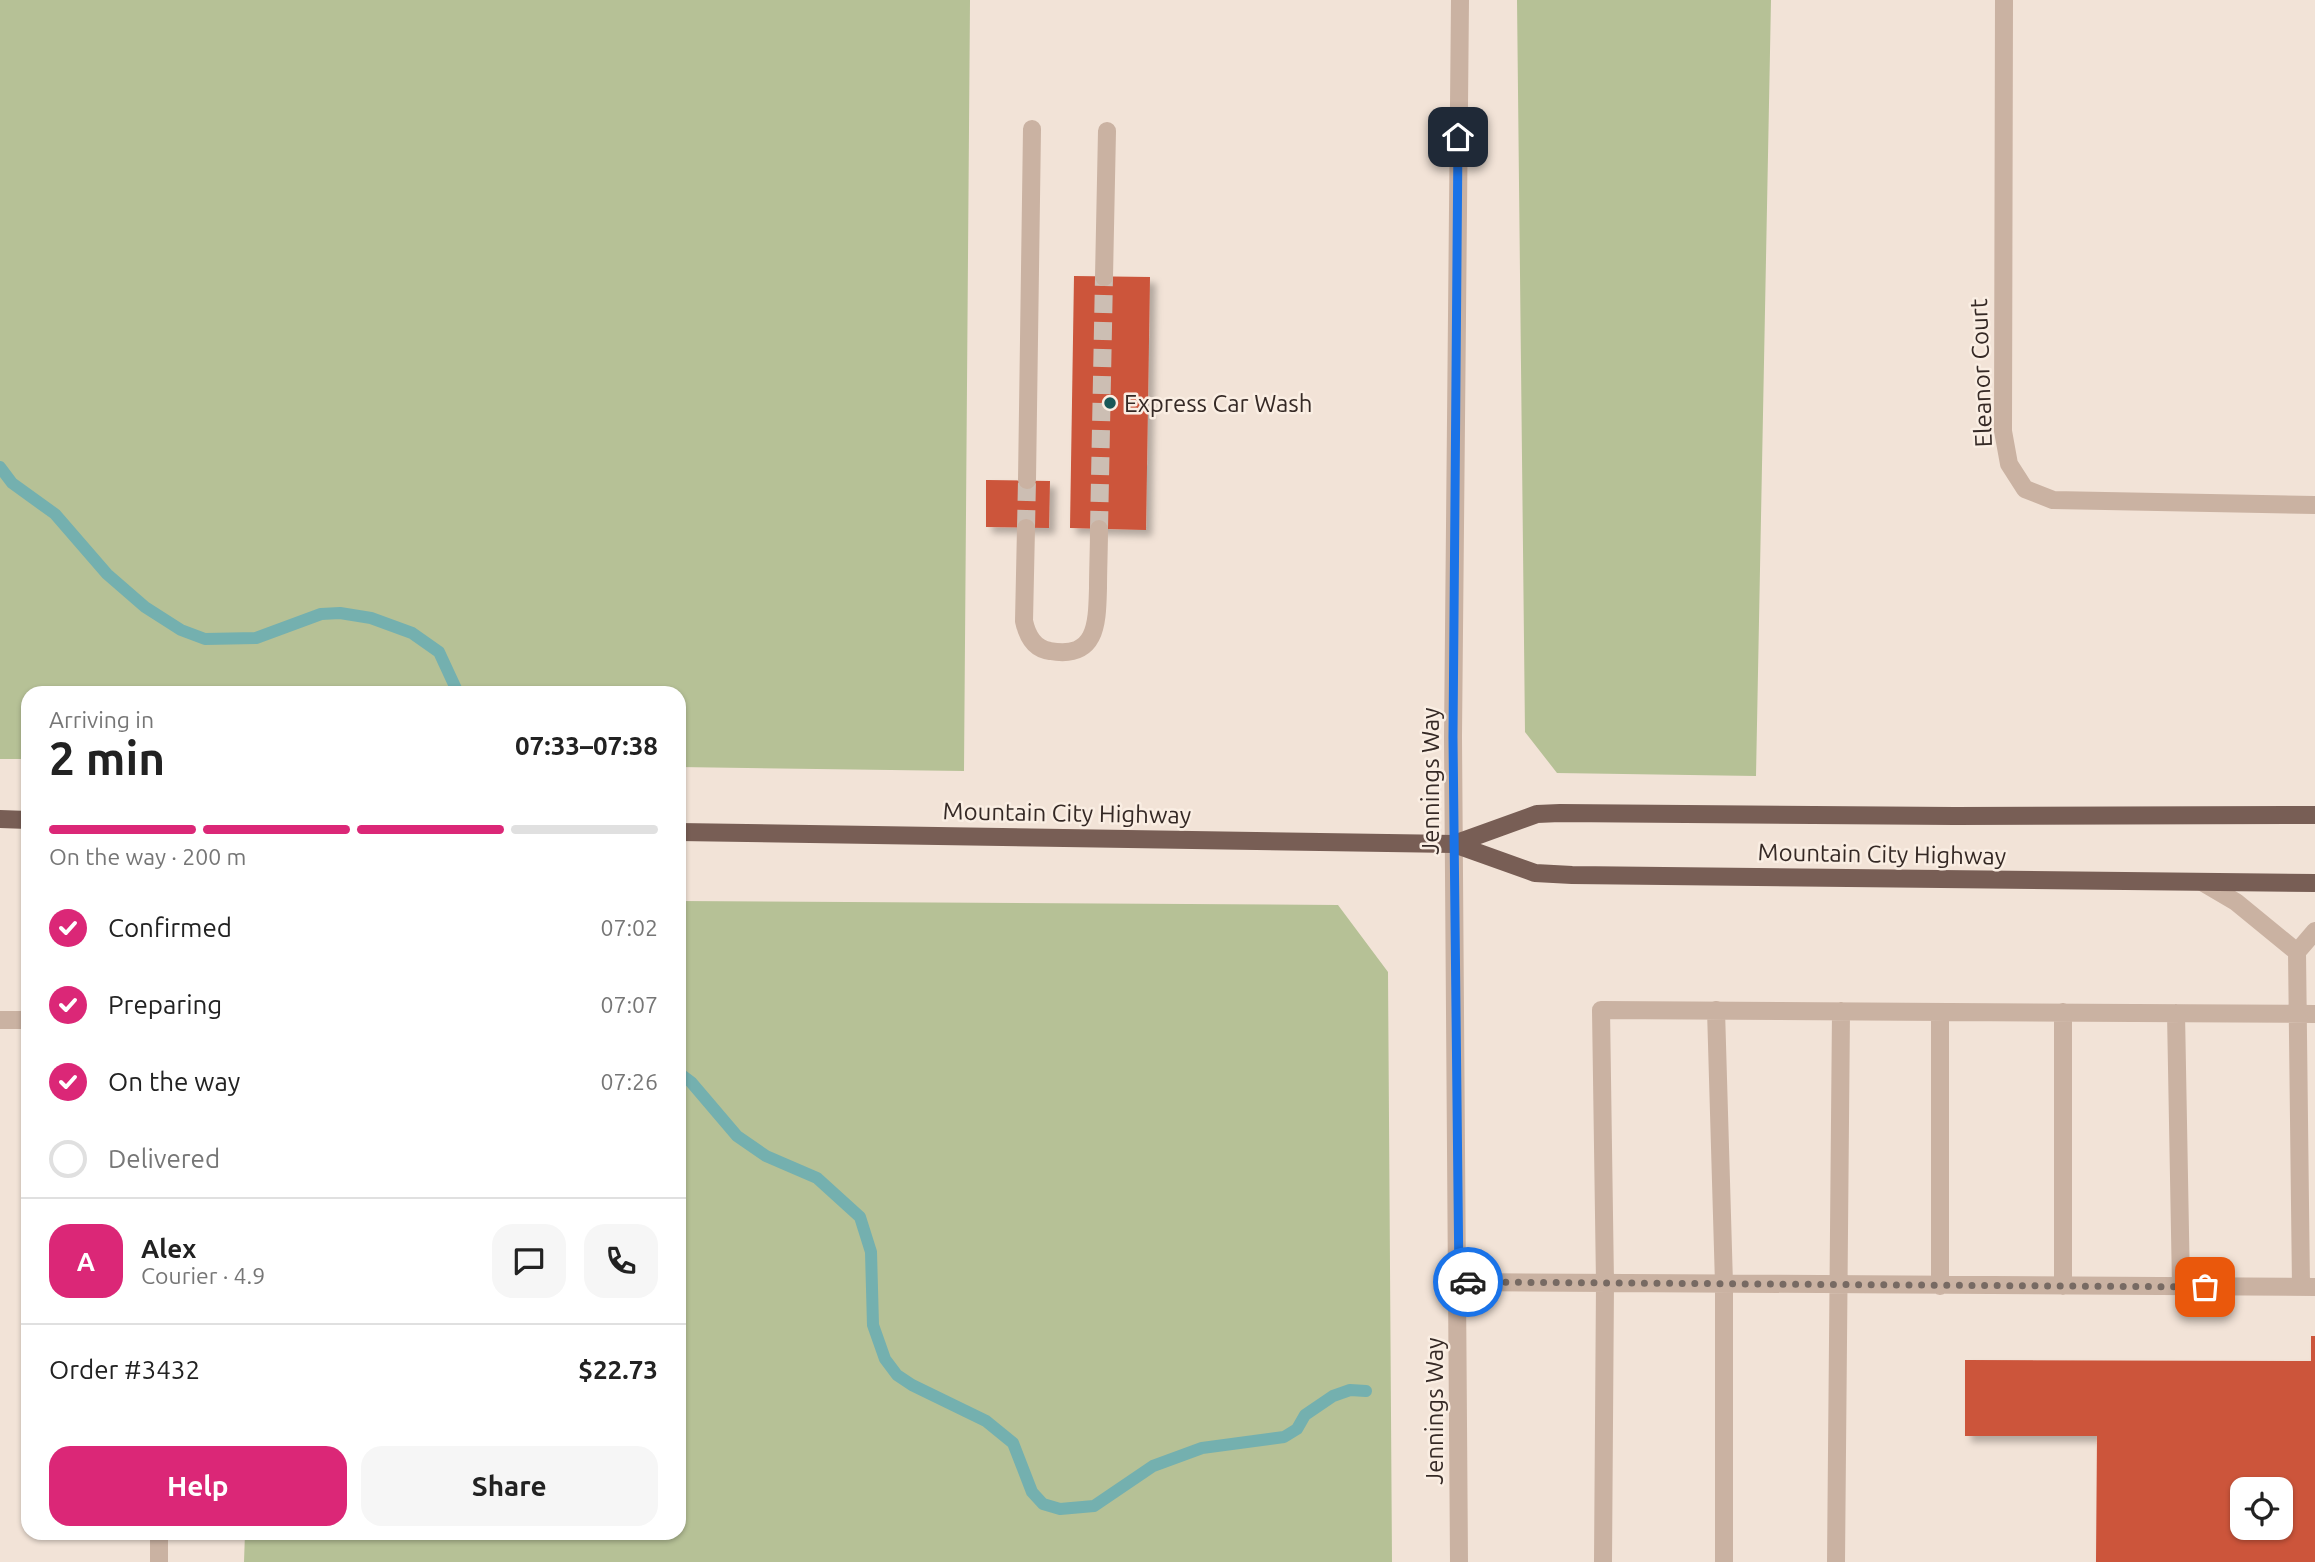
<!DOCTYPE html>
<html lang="en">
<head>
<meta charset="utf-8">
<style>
  body { margin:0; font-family:Ubuntu,sans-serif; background:#f6f6f6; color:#222; height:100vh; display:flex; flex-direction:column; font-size:26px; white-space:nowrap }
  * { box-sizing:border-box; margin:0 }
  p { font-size:23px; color:#767676 }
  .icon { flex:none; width:38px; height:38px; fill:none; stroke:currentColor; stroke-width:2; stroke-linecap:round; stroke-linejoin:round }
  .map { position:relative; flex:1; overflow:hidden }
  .details { position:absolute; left:21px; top:686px; width:665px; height:854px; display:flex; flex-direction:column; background:#fff; border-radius:21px; box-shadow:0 2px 5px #0004 }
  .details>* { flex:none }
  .controls { position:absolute; left:2230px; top:1477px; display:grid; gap:14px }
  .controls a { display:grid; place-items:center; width:63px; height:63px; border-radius:14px; background:#fff; box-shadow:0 2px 5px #0004; font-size:35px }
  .pin { position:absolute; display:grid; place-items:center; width:60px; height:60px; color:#fff; margin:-30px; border-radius:14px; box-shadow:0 4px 10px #0006 }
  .courier { position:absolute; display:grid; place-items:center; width:70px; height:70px; margin:-35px; border:5px solid #1a73e8; border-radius:50%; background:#fff; color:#222; box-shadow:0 2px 9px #0007 }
  .overview em { font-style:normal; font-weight:700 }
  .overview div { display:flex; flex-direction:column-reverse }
  .overview { display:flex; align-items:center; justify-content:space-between; height:119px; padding:0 28px }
  h1 { font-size:46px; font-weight:700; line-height:52px }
  .bar { display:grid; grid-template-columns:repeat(4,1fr); gap:10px 7px; align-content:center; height:84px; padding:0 28px }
  .bar i { height:9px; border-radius:5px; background:#e0e0e0 }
  .bar .selected { background:#db2777 }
  .bar p { grid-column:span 4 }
  .line { display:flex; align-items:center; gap:18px; padding:0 28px; border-top:2px solid #e0e0e0 }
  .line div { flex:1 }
  .round { display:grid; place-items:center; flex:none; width:74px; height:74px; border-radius:21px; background:#f6f6f6 }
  ol { padding:0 28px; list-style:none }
  li { display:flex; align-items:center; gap:21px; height:77px }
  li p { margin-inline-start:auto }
  li .icon { padding:7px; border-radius:50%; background:#db2777; color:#fff; stroke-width:4 }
  li:last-child { color:#767676 }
  li i { width:38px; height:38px; border:4px solid #e0e0e0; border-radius:50% }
  .cta { display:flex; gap:14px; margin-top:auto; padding:14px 28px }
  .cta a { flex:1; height:80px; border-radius:21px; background:#db2777; color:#fff; font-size:28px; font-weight:700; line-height:80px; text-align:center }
  .cta a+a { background:#f6f6f6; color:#222 }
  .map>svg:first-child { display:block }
  .green { fill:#b6c196 }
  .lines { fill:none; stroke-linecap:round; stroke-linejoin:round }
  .stream { stroke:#74b0af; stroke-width:12 }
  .building { fill:#cc543a; fill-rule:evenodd; filter:url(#shadow) }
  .minor-tunnel { stroke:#ccbeb3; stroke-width:18; stroke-dasharray:18 9; stroke-linecap:butt }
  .minor { stroke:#cab2a2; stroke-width:18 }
  .major { stroke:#785e55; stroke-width:18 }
  .done { stroke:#776a63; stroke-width:7; stroke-dasharray:0 12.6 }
  .route { stroke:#1a73e8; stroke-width:9 }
  .poi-dot { fill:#195858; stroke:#faeee3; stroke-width:2.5 }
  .labels { text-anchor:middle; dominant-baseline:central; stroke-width:5; stroke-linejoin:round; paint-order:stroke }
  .street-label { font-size:24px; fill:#352925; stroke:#faeee3 }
  .poi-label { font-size:24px; fill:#352925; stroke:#faeee3; text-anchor:start }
</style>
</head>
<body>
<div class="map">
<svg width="2315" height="1562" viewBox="0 0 2315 1562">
  <defs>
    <filter id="shadow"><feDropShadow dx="6" dy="6" stdDeviation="3.5" flood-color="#0004"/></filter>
  </defs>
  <rect width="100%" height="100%" fill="#f2e3d7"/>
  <path class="green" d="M0,0H970L964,771L679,767V693H28V759H0Z
    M1517,0H1771L1756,776L1557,773L1525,732Z
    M679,901L1338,905L1388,972L1392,1562H244L245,1533H679Z"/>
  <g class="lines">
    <path class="stream" d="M0,467L12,483L55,514L107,574L145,607L181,630L205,639L256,638L321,614L340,613L371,618L412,633L439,652L458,693
      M679,1073L691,1082L737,1136L766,1156L817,1178L860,1217L871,1252L873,1325L885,1359L897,1375L912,1385L986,1421L1013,1443L1032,1492L1043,1504L1060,1509L1094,1506L1153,1466L1202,1448L1284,1437L1297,1429L1305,1415L1333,1396L1350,1390L1366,1391"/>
  </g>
  <path class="building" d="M1074,276L1150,277L1146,530L1070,528Z
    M986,480L1050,481L1049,528L986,527Z
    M2311,1336H2315V1562H2096L2097,1436H1965V1360L2311,1361ZM2242,1489H2280V1528H2242Z"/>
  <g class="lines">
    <path class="minor-tunnel" d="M1026,528L1027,480
      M1099,529L1104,277"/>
    <path class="minor" d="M2004,0L2003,431L2009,464L2025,489L2053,500L2315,505
      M1104,277L1107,131
      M1027,480L1032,129
      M1026,528L1024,621C1027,635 1034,649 1050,651C1097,659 1097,624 1098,588C1098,569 1099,549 1099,529
      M2202,882L2236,902L2297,952
      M1716,1010L1724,1284V1562
      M1940,1012V1286
      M2063,1012V1286
      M2176,1013L2181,1287
      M0,1020H28
      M1459,1282L2315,1287
      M2301,1287L2297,952L2315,931
      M159,1533V1562
      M1459,1562L1453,737L1460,0
      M1603,1562L1605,1283L1601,1010L2315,1014
      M1836,1562L1841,1011"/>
    <path class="major" d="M0,819L28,820
      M679,832L1454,844L1535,873L1572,875L2315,883
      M1454,844L1537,814L1560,813L1955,816L2315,815"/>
  </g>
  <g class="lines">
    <path class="done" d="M1468,1282L2205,1287"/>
    <path class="route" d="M1458,137L1453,737L1459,1282H1468"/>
  </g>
  <circle class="poi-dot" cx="1110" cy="403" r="7"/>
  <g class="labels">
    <g class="street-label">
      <text transform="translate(1981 373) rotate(-92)">Eleanor Court</text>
      <text transform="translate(1430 781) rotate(-90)">Jennings Way</text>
      <text transform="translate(1067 813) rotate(1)">Mountain City Highway</text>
      <text transform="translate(1882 854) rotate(1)">Mountain City Highway</text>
      <text transform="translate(1434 1411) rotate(-90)">Jennings Way</text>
    </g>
    <g class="poi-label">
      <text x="1124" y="403">Express Car Wash</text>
    </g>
  </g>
</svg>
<div class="controls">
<a><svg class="icon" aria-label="locate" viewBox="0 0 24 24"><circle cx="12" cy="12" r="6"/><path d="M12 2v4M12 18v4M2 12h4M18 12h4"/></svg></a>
</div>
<div class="pin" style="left:2205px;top:1287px;background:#ea580c"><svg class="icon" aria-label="bag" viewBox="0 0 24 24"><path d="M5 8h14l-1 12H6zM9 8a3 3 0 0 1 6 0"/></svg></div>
<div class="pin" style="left:1458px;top:137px;background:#1f2937"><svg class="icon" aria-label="home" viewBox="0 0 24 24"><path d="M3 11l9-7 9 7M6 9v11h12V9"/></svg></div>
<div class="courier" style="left:1468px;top:1282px"><svg class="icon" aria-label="car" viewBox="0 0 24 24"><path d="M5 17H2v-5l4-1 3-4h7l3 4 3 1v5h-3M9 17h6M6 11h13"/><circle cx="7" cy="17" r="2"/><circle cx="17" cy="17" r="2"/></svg></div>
<section class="details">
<div class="overview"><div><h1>2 min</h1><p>Arriving in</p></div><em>07:33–07:38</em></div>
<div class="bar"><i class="selected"></i><i class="selected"></i><i class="selected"></i><i></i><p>On the way · 200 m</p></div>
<ol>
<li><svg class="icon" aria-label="check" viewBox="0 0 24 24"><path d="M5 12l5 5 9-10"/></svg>Confirmed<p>07:02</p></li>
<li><svg class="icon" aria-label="check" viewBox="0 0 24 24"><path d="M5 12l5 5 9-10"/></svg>Preparing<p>07:07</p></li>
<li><svg class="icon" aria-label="check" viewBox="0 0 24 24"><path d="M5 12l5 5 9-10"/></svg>On the way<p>07:26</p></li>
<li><i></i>Delivered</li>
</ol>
<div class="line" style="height:126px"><b class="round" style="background:#db2777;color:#fff">A</b><div><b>Alex</b><p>Courier · 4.9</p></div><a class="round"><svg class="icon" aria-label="chat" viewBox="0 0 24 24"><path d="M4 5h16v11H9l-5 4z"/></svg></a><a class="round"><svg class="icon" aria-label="phone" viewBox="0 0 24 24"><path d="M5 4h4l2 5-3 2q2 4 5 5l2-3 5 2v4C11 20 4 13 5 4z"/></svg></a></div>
<div class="line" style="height:91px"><div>Order #3432</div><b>$22.73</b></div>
<div class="cta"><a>Help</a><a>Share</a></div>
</section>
</div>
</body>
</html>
